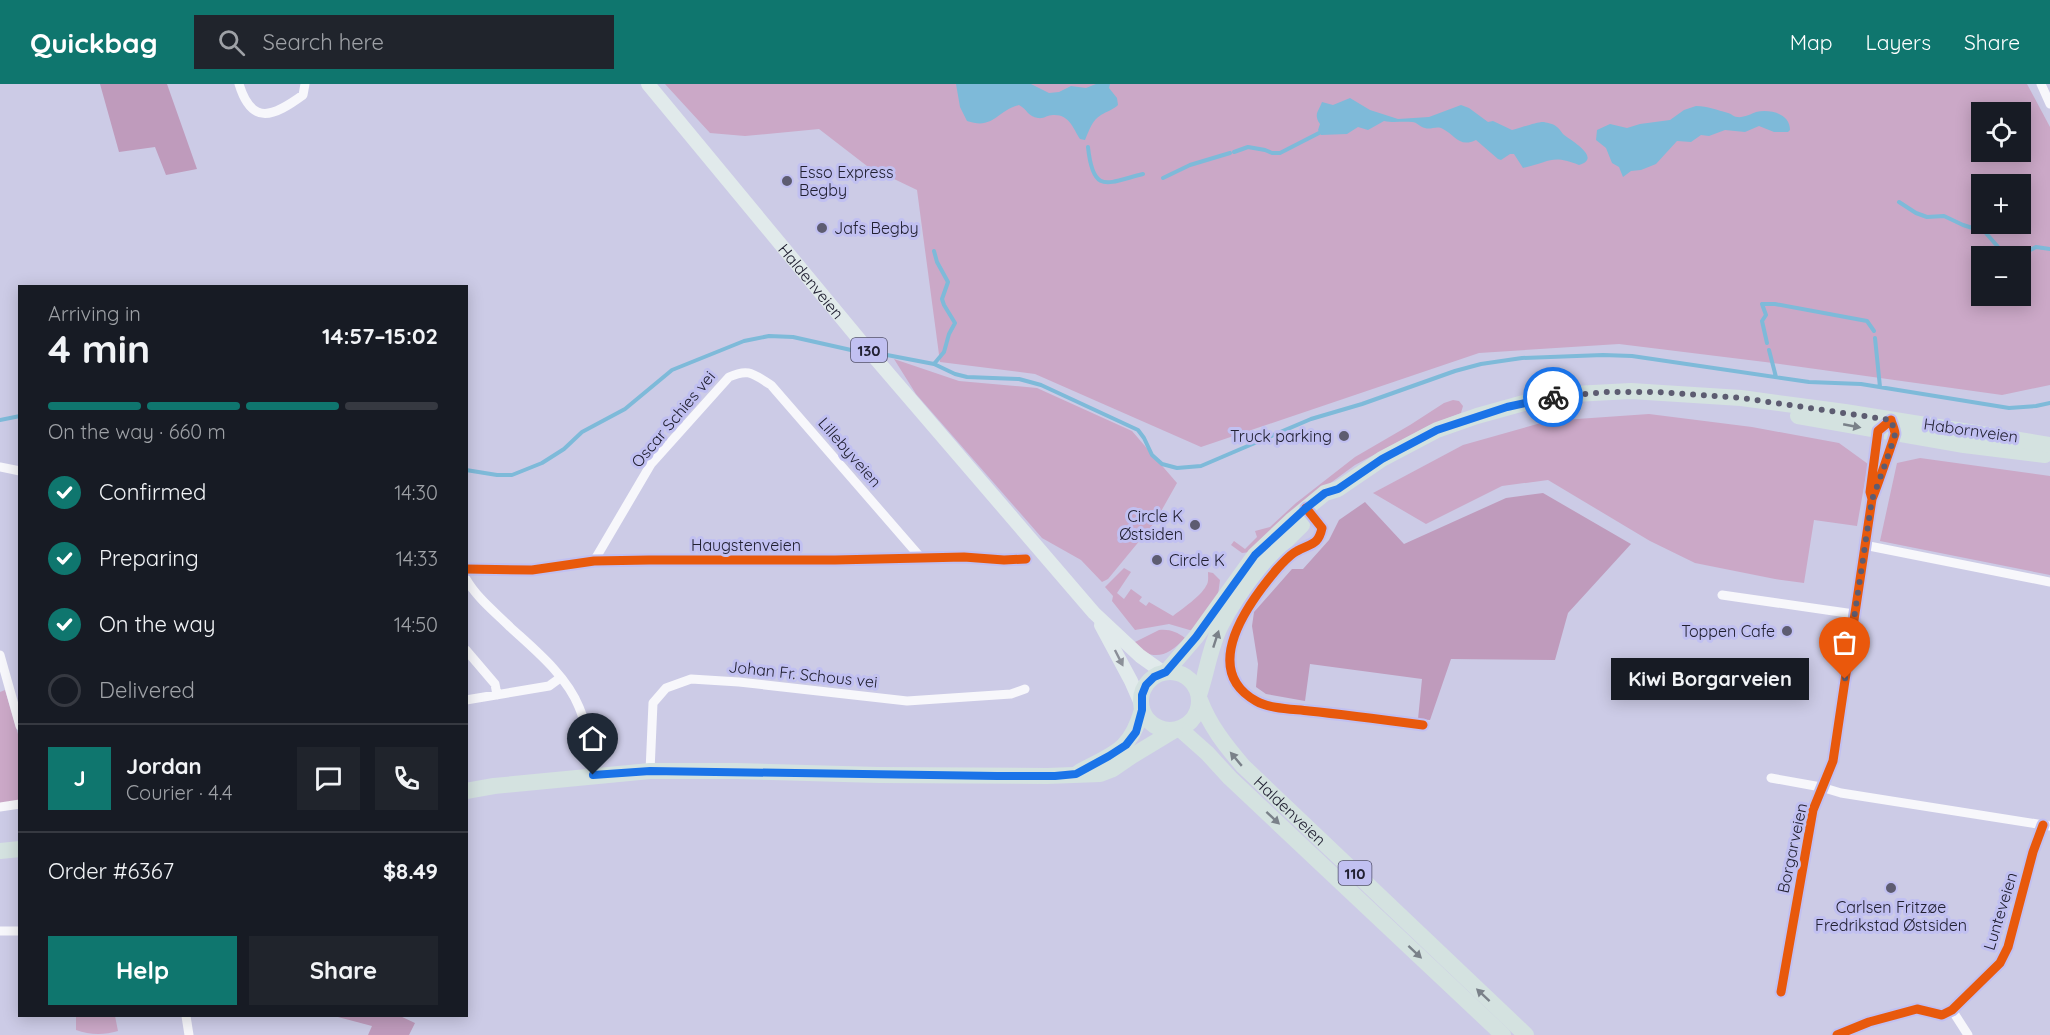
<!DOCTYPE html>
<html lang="en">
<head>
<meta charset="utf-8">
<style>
  body { margin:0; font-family:Quicksand,sans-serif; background:#20242c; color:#f1f3f6; height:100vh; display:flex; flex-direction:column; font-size:22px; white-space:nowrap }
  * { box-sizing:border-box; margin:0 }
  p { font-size:20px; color:#9ea1a6 }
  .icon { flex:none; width:33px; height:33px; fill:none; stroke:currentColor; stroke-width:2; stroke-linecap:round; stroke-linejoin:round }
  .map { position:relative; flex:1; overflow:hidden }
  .drawer { position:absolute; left:18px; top:201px; width:450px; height:732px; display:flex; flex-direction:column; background:#171b24; border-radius:0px; box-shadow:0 3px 15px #0003 }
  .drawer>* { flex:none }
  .buttons { position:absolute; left:1971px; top:18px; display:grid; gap:12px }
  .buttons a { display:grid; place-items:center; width:60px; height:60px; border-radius:0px; background:#171b24; box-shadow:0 3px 15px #0003; font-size:30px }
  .pin { position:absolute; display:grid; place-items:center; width:51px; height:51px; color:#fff; margin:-62px -26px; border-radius:50% 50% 50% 0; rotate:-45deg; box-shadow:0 0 6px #0007 }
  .pin .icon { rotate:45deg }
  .courier { position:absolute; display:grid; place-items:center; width:60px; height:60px; margin:-30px; border:4px solid #1a73e8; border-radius:50%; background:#fff; color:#222; box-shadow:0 2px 8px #0007 }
  .bubble { position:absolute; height:42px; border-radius:0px; background:#171b24; box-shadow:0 3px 15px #0003; font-size:20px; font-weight:700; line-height:42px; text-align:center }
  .overview em { font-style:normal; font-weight:700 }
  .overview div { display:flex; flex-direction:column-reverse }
  .overview { display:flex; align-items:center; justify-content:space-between; height:102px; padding:0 30px }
  h1 { font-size:39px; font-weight:700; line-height:45px }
  .bar { display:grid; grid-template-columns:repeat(4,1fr); gap:9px 6px; align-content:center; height:72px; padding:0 30px }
  .bar i { height:8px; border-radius:4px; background:#363941 }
  .bar .current { background:#0f766e }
  .bar p { grid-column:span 4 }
  .line { display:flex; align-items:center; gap:15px; padding:0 30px; border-top:2px solid #363941 }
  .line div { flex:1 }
  .round { display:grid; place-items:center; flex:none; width:63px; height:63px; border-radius:0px; background:#20242c }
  ol { padding:0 30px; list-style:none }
  li { display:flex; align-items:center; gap:18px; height:66px }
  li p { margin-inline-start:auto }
  li .icon { padding:6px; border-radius:50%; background:#0f766e; color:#fff; stroke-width:4 }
  li:last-child { color:#9ea1a6 }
  li i { width:33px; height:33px; border:3px solid #363941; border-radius:50% }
  .cta { display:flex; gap:12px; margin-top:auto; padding:12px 30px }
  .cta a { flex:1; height:69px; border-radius:0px; background:#0f766e; color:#fff; font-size:24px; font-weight:700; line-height:69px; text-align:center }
  .cta a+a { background:#20242c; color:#f1f3f6 }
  header { display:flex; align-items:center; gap:36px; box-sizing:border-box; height:84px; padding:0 30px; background:#0f766e; color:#fff }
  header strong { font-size:28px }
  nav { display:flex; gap:33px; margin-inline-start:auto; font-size:21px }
  .search { width:420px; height:54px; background:#20242c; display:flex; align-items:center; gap:15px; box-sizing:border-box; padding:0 21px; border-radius:0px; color:#9ea1a6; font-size:22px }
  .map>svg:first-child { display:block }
  .green { fill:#cba8c7; fill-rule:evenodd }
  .forest { fill:#bf9bbc }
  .water { fill:#7ebad9 }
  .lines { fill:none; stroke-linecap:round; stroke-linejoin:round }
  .stream { stroke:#7ebad9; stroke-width:4 }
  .street { stroke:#f7f7fb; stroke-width:9 }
  .primary { stroke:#e1eaeb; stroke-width:14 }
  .highway { stroke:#d4e2e0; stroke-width:16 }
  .cycleway-casing { stroke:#c1c0f1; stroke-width:13 }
  .cycleway { stroke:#e8590c; stroke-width:9 }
  .oneway { fill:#7a8189 }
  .oneway2 { fill:#8b8f98 }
  .done { stroke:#5d5c71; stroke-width:6; stroke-dasharray:0 10.8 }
  .route { stroke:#1a73e8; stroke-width:8 }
  .poi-dot { fill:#5d5c71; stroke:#c1c0f1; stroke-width:2 }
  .labels { text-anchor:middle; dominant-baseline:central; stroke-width:6; stroke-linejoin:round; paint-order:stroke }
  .shield { fill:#c1c0f1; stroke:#51506b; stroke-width:1.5 }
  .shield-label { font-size:15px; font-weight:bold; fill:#212032 }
  .poi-label { font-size:16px; fill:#212032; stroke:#c1c0f1; text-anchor:start }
  .street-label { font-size:16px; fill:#212032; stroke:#c1c0f1 }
</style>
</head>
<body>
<header>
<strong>Quickbag</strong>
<div class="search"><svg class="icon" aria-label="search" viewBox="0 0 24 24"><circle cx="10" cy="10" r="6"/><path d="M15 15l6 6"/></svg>Search here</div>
<nav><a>Map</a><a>Layers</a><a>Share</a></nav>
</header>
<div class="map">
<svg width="2050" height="951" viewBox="0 0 2050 951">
  <rect width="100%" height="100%" fill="#cccbe6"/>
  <path class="green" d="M665,0H2027L2050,43V301L2002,311L1765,278L1619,260L1479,269L1201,363L1035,290L940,278L917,106L867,82L819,45L745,52L710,49ZM1982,28H2020V68H1982ZM1982,100H2020V140H1982ZM1982,172H2020V212H1982Z
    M894,275L959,297L1037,304L1132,347L1177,399L1155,438L1108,495L1102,498L1081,476L1042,454L916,310Z
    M1453,316L1459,317L1463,322L1461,329L1428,342L1355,381L1321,406L1250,468L1242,469L1231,461L1234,457L1245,465L1257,453L1255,447L1270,443L1296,419L1355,373L1410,341L1444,319Z
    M1649,330L1752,343L1839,359L1868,380L1857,442L1814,436L1804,499L1775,495L1695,479L1650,457L1548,396L1502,402L1426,440L1373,409L1463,361L1548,337Z
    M1920,374L2050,392V491L1880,457L1897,379Z
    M1124,484L1131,488L1117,509L1124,515L1131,505L1142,513L1139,517L1146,522L1149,518L1173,532C1182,525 1201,512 1206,502C1209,498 1208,493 1208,488L1213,489L1220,496L1218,511L1193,547L1169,540L1135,546L1112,517L1113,512L1105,503Z
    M1159,546C1170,545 1177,548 1185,554C1168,572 1153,579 1133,559Z
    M5,606L20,657L19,717L0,720V608Z
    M76,932H115L118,947C104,951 90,951 76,946Z"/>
  <path class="forest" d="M100,0H167L197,85L166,91L155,63L119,68Z
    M1543,409L1631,460L1568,529L1555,576L1451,575L1430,636L1418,635L1422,595L1310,580L1305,617L1266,610L1256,603L1258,580L1252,542L1254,528L1292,485H1303L1329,456L1339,436L1365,418L1404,460L1506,414Z
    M339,932H400L415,939L409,951H368L372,942L338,933Z"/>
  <path class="water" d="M956,0H1031L1049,9L1059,8L1071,2L1086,4L1096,0H1110L1109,4L1117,14L1118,21C1113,26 1107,27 1101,31C1092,36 1089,47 1085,56L1080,55C1073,44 1069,30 1053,31C1047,31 1044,35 1038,34C1028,33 1027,25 1019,21C996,27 994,46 967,37L960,23Z
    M1350,14L1370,26L1398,35L1429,33L1461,21L1469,24L1488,38L1493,37L1512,46C1520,44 1539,37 1544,38C1548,39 1554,40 1557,43C1560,45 1561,48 1563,50C1570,56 1603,74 1579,81C1551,70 1551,78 1523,84L1514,70H1510L1501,76L1498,75L1476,56C1459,64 1455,51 1443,45C1437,41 1431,46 1425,44C1420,43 1417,38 1412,38C1402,37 1394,39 1384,37L1368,46L1358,43L1347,50L1321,51L1318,46L1320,40C1313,30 1319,27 1322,18L1333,21Z
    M1696,22C1708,22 1717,26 1728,29C1732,30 1734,33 1737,33C1743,34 1751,30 1756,28C1769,25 1790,29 1790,46L1788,48H1774L1759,42L1745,48L1725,46L1709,52L1701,51L1691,58L1677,57L1656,80L1641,86L1631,87L1623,93L1619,83L1612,79L1606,64L1596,56L1597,46L1610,40L1627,44L1640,40L1670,36L1684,26Z"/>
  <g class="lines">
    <path class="stream" d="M1088,63C1093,111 1107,99 1143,90
      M1234,68L1248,63L1265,66L1272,69H1280L1319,49
      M1163,94L1190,81L1230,69
      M1899,118L1916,129L1927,133L1944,132L1963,141L1985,148L2006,172
      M934,167L937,178L948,198L942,215L944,221L955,239L949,250L944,268L934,280
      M2019,172L2036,163L2050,165
      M1875,254L1880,303
      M1767,259L1762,237L1766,231L1762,220H1775L1867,237L1874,247
      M1769,266L1776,293
      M887,271L934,280L955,290L967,293L1019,295L1041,301L1138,346L1144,354L1152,371L1162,380L1177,384L1201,382L1311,335L1362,320L1455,287L1481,280L1522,274L1603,271L1632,272L1809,298L1861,300L2009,324L2036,322L2050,319
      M0,336L20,332
      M466,386L497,391H512L542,379L564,365L582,348L625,325L672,286L744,257L769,252L793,253L851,266"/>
    <path class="street" d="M239,0C252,43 274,32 303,11L305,0
      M2041,0L2050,20
      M0,383L20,387
      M1872,415L1876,409L1894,347
      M1306,424L1322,444C1318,462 1311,459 1297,467C1289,471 1283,479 1277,485C1249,518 1199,585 1256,617C1270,625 1293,625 1309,627C1347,631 1385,636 1423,641
      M1864,461L2050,498
      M594,477L651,380L729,293C749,284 753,290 771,301L922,475
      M466,485L532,486L594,477L649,476H835L964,473L1004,476
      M466,495C477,514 495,528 510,543C535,566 566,591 579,623C588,644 591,669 593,691
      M1722,511L1854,530
      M466,566L495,600L497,611
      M0,571L20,642
      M466,616L549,602L560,594
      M650,687L653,619L666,604L691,595L739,598L907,617L1011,610L1025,605
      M1771,694L1821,703L1841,709L2050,742
      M0,723L20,720
      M0,847H20
      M1781,908L1813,726L1833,677L1872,415C1868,396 1875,367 1878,347L1880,345
      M1952,926L1968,951
      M186,932L189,951
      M1837,951L1869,938L1917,925L1942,931L1952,926L2000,879L2008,863L2033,768L2043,741"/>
    <g class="primary">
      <path id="s1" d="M648,0L863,260L1094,529L1140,572L1164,589"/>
      <path d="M1101,541L1131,597L1142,622"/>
    </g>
    <g class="highway">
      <path d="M1798,332L1964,361L2045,371"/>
      <circle cx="1170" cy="617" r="29"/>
      <path d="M1166,588L1196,553L1255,471L1291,437L1325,409L1338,405L1382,375L1437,346L1477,332L1538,315L1574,310L1631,307L1741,314L1845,328L2050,361"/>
      <path d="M1199,611C1207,588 1210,562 1221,541C1240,503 1272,470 1302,441"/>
      <path id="s2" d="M1200,616C1210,642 1225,661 1243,682L1526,951"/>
      <path d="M1180,645L1207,669L1230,694L1503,951"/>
      <path d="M1079,688C1115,669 1130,667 1142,626"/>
      <path d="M466,707L494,702L650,687H736L879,691L1047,692L1100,690L1113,685L1132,672L1175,646"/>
      <path d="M0,767L20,765"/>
    </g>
    <g class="cycleway-casing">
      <path id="cycleway" d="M1306,424L1322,444C1318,462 1311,459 1297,467C1289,471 1283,479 1277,485C1249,518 1199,585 1256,617C1270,625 1293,625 1309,627C1347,631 1385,636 1423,641
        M466,485L532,486L594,477L649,476H835L964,473L1004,476L1026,475
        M1781,908L1813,726L1833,677L1872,415L1870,408L1878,347L1891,336C1892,340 1895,346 1895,350C1894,354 1874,412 1872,415
        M1837,951L1869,938L1917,925L1942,931L1952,926L2000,879L2008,863L2033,768L2043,741"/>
    </g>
    <use href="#cycleway" class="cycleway"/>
  </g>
  <defs><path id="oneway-solid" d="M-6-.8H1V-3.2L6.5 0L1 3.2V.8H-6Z" transform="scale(1.5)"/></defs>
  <g class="oneway">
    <use href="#oneway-solid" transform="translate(1852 342) rotate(11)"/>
    <use href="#oneway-solid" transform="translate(1216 555) rotate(-72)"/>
    <use href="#oneway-solid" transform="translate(1236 675) rotate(-130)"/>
    <use href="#oneway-solid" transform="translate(1273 734) rotate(43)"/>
    <use href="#oneway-solid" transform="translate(1415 868) rotate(43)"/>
    <use href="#oneway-solid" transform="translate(1483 911) rotate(-137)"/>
  </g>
  <use class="oneway2" href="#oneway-solid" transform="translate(1119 574) rotate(63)"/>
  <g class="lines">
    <path class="done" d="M1553,313L1606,308H1656L1742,314L1891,336C1892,340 1895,346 1895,350C1895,353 1874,412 1872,415L1845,595"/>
    <path class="route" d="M593,691L650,687L997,692H1055L1076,690L1109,672L1126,661L1136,648L1142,626V611L1146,601L1154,593L1166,588L1196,553L1255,471L1306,424L1325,409L1338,405L1382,375L1437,346L1507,323L1553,313"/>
  </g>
  <g class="poi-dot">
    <circle cx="787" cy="97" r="6"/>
    <circle cx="822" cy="144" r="6"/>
    <circle cx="1344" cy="352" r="6"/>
    <circle cx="1195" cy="441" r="6"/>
    <circle cx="1157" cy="476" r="6"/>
    <circle cx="1787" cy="547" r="6"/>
    <circle cx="1891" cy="804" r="6"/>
  </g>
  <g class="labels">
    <g class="shield">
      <rect x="851" y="254" width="36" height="24" rx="4.5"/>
      <rect x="1338.5" y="777" width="33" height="24" rx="4.5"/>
    </g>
    <g class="shield-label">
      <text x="869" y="266">130</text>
      <text x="1355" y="789">110</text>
    </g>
    <g class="poi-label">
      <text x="799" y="88">Esso Express<tspan x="799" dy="18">Begby</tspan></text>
      <text x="834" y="144">Jafs Begby</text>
      <text x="1332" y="352" text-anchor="end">Truck parking</text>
      <text x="1183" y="432" text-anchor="end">Circle K<tspan x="1183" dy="18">Østsiden</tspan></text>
      <text x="1169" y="476">Circle K</text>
      <text x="1775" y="547" text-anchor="end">Toppen Cafe</text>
      <text x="1891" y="823" text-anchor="middle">Carlsen Fritzøe<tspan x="1891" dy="18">Fredrikstad Østsiden</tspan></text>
    </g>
    <g class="street-label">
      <text stroke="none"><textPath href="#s1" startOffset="256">Haldenveien</textPath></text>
      <text transform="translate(673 335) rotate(-50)">Oscar Schies vei</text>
      <text transform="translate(1971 346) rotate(8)">Habornveien</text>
      <text transform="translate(850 368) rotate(49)">Lillebyveien</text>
      <text x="746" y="461">Haugstenveien</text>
      <text transform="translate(803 590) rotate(6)">Johan Fr. Schous vei</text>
      <text stroke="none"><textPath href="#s2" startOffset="144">Haldenveien</textPath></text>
      <text transform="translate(1792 764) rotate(-78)">Borgarveien</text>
      <text transform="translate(2000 827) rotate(-73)">Lunteveien</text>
    </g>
  </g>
</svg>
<div class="buttons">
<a><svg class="icon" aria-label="locate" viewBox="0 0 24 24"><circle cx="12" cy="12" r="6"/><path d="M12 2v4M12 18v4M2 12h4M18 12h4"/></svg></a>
<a>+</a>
<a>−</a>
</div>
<div class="pin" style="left:1845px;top:595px;background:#ea580c"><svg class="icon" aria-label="bag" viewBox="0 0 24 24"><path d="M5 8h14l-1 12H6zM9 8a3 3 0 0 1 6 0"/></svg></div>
<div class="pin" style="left:593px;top:691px;background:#1f2937"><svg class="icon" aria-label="home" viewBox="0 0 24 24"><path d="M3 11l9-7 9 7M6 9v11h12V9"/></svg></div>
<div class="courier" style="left:1553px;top:313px"><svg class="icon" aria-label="bike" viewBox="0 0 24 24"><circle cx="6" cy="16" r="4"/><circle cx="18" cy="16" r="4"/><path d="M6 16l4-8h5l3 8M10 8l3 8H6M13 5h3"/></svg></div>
<div class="bubble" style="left:1611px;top:574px;width:198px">Kiwi Borgarveien</div>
<section class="drawer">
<div class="overview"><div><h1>4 min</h1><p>Arriving in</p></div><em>14:57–15:02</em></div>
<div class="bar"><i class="current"></i><i class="current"></i><i class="current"></i><i></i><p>On the way · 660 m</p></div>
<ol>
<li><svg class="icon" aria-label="check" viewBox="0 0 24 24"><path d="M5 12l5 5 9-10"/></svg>Confirmed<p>14:30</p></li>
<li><svg class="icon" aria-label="check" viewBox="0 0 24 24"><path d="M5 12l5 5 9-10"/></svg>Preparing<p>14:33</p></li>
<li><svg class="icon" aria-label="check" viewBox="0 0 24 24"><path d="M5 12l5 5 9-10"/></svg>On the way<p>14:50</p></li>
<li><i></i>Delivered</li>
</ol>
<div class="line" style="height:108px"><b class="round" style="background:#0f766e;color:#fff">J</b><div><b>Jordan</b><p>Courier · 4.4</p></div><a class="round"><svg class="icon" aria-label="chat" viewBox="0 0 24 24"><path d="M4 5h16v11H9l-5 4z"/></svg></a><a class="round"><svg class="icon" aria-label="phone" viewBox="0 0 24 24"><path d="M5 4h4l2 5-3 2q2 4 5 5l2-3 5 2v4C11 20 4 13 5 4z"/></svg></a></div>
<div class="line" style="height:78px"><div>Order #6367</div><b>$8.49</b></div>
<div class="cta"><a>Help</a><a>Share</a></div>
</section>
</div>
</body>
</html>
